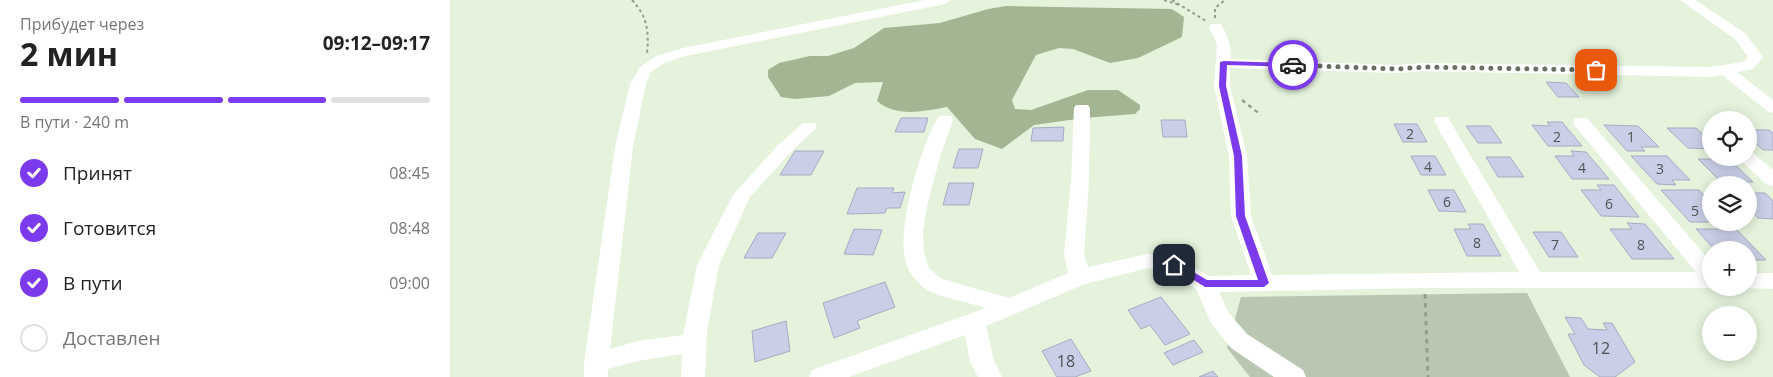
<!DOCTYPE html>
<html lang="ru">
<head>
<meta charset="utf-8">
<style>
  body { margin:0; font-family:"Open Sans",sans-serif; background:#f2f2f2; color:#222; height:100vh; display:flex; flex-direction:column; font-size:19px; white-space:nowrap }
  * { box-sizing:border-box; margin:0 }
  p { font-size:16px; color:#767676 }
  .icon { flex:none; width:28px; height:28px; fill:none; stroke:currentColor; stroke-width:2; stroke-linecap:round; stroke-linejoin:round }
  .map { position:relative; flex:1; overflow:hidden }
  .side { display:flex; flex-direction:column; background:#fff; width:450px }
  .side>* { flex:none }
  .tools { position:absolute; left:1252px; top:111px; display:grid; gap:10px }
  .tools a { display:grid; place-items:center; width:55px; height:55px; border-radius:50%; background:#fff; box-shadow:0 2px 12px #0003; font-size:25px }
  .pin { position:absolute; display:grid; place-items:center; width:42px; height:42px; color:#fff; margin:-21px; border-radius:10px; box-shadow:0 2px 8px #0006 }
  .courier { position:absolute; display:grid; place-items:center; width:50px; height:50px; margin:-25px; border:4px solid #7c3aed; border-radius:50%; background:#fff; color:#222; box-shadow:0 1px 6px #0007 }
  .summary em { font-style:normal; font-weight:700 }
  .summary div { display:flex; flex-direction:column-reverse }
  .summary { display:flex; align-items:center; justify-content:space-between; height:85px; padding:0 20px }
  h1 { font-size:32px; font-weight:700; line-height:38px }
  .bar { display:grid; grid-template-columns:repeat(4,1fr); gap:8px 5px; align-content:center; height:60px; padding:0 20px }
  .bar i { height:6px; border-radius:4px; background:#e0e0e0 }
  .bar .current { background:#7c3aed }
  .bar p { grid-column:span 4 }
  ol { padding:0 20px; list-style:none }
  li { display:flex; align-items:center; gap:15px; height:55px }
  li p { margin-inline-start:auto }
  li .icon { padding:5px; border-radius:50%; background:#7c3aed; color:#fff; stroke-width:4 }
  li:last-child { color:#767676 }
  li i { width:28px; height:28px; border:2px solid #e0e0e0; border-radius:50% }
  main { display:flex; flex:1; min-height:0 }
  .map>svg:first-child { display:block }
  .green { fill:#b9c6b1 }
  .forest { fill:#a2b694 }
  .building { fill:#cacfe7; stroke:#a5abc2 }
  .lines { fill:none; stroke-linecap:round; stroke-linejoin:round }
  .path-far2 { stroke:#939e8d; stroke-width:2; stroke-dasharray:3 3; stroke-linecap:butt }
  .path-far1 { stroke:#939e8d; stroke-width:2.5; stroke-dasharray:4 4; stroke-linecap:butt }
  .path { stroke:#939e8d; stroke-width:3; stroke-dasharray:4.5 4.5; stroke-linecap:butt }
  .minor { fill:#fff; fill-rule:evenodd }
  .route { fill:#7c3aed }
  .done { stroke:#687062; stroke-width:5; stroke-dasharray:0 9 }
  .labels { text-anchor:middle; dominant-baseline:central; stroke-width:4; stroke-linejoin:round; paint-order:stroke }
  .number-label { font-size:14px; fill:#4e5352 }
  .near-number-label { font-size:16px; fill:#4e5352 }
</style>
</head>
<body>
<main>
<section class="side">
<div class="summary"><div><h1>2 мин</h1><p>Прибудет через</p></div><em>09:12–09:17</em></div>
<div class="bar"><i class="current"></i><i class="current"></i><i class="current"></i><i></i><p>В пути · 240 m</p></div>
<ol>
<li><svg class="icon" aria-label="check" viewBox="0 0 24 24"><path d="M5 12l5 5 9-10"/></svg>Принят<p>08:45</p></li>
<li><svg class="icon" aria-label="check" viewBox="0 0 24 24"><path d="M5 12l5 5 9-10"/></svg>Готовится<p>08:48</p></li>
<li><svg class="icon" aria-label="check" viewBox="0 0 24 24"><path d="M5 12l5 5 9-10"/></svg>В пути<p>09:00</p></li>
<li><i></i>Доставлен</li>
</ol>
</section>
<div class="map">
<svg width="1323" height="377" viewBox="0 0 1323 377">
  <rect width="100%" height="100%" fill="#e5f3dc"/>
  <path class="green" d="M1077,293L1120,377H800L777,348L791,297Z"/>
  <path class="forest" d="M556,6L722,9L734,17L732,37L688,58L660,63L623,49L609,48L586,55L562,100L565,109L581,110L638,90H668L690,105V109L685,114L634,118L584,125L552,149L525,139L497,107C474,111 446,118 427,101L433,82L405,83L379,96L345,99L331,97L318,77V70L329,63L360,56H378L404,48L434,28L490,23L538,9Z"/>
  <path class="building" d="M1096,82L1116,83L1129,97H1108Z
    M451,118H478L474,132H445Z
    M711,120H735L737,137H713Z
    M1097,122H1112L1132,146H1098L1082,125L1100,126Z
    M944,124H967L977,142H953Z
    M1154,125L1188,126L1209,147H1191L1195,151H1177Z
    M1016,126H1040L1052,143H1028Z
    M614,127L613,141H581L583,128Z
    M1217,128H1246L1261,142V149L1238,148Z
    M1299,130H1319L1323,133V150H1313L1299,137Z
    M509,149H533L528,168H503Z
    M345,151H374L361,175H330Z
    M1121,151L1136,152L1159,179H1122L1105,156H1124Z
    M961,156H985L996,175H971Z
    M1181,156H1217L1240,180H1222L1226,185L1207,184Z
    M1036,157H1060L1074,177H1048Z
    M1248,159H1279L1303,182H1271Z
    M499,183H524L519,205H493Z
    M1147,185H1164L1189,217L1151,216L1131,190H1151Z
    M407,188H444L442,193L455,192L450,208H437L435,213L397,214Z
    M978,190H1004L1016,212L989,211Z
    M1211,190H1249L1261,203V217H1256L1261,222H1240Z
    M1299,193H1315L1323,201V219L1308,218L1299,209Z
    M1177,223L1195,224L1224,259H1182L1160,229H1182Z
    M1018,224H1033L1051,256H1017L1004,229H1021Z
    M404,229L432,230L423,255L394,254Z
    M1246,229H1286L1316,260H1299V250H1265Z
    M1083,232H1111L1128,257H1099Z
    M308,233H336L322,258H294Z
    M435,282L445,307L407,321L410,328L384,338L373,303Z
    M711,297L740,334L715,345L700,325L691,329L678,310Z
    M1115,317L1131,318L1138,329L1157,330L1153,323H1162L1185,362L1165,377H1150L1134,365L1118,334H1125Z
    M336,321L340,351L305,362L302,331Z
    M621,339L641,371L625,377H607L592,351Z
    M744,340L753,352L723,365L714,353Z
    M763,371L768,377H749Z"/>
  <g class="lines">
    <path class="path-far2" d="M182,0C198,17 199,32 197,54
      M714,0L729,5
      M722,0L756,21
      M765,18V8L775,0"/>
    <path class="path-far1" d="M792,100L811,115"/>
    <path class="path" d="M975,294L978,377"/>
    <path class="minor" d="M475,0H501L495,4L236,56L216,62L201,72L196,84L183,147L160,349L188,341L233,335L247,265L283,195L328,145L353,123H365L367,127L340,153L300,197L269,265L257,331L255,377H231L232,354L188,361L158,369V377H134V363L165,147L180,84L190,67L206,56L233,48Z
      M1230,0H1245L1295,33L1313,57L1303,69L1287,72L1323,100V113L1317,111L1272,75L1261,77L974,71L947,73L780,68V86L797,156L801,216L822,275L1069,272L984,121L986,117H998L1000,121L1090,272H1246L1125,126L1123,122L1125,118H1137L1261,262L1262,288H974L769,292L778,312L797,334L853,370L856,377H824L781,348L761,323L746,289L719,272L698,268L635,284L536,326L544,361L552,377H528L520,362L515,335L399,377H359L362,370L536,308C522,303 483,296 474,288C463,279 455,267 454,252C450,221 471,143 489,116H501L503,120L490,157L477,206L473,231L474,253L479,268L492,279L559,298L618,273L614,255L621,182L624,108L626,105H638L640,108L639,182L634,255L638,267L698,254L731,260L759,276L801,275L781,216L779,156L764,86L767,44L759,27L761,24H771C778,36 781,45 781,59L947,65L974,63L1261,67L1293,62L1298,57L1285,39Z
      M1299,153L1304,154L1323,170V186L1316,184L1292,162L1289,158H1299Z
      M1299,273H1323V289L1294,288H1299Z"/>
  </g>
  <path class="route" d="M774,61L843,63L846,65L843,67L777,65L776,86L792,156L795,216L819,283L814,287H755L720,265L721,263H728L757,280H808L786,216L784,156L769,86L770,62Z"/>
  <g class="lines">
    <path class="done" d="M843,65L947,69L974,67L1146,70"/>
  </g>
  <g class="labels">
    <g class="number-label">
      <text x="960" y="133">2</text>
      <text x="1107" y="136">2</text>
      <text x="1181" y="136">1</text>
      <text x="978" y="166">4</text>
      <text x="1132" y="167">4</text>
      <text x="1210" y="168">3</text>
      <text x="997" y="201">6</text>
      <text x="1159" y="203">6</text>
      <text x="1245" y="210">5</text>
      <text x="1027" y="242">8</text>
      <text x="1105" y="244">7</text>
      <text x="1191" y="244">8</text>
    </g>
    <g class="near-number-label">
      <text x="1151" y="348">12</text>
      <text x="616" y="361">18</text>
    </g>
  </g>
</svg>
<div class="tools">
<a><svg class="icon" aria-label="locate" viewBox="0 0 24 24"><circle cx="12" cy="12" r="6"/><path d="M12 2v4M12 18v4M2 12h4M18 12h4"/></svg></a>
<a><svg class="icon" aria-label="layers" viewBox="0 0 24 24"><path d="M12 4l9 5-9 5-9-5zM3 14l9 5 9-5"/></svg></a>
<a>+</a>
<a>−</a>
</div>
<div class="pin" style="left:1146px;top:70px;background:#ea580c"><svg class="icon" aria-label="bag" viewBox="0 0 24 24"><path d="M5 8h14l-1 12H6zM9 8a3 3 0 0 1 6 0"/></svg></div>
<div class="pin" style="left:724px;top:265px;background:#1f2937"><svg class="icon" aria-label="home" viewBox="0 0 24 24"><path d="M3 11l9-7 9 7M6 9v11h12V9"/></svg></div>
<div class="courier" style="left:843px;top:65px"><svg class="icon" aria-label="car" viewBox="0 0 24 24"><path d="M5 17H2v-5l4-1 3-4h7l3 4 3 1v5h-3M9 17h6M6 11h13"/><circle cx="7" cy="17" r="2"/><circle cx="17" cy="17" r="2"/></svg></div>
</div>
</main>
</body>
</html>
